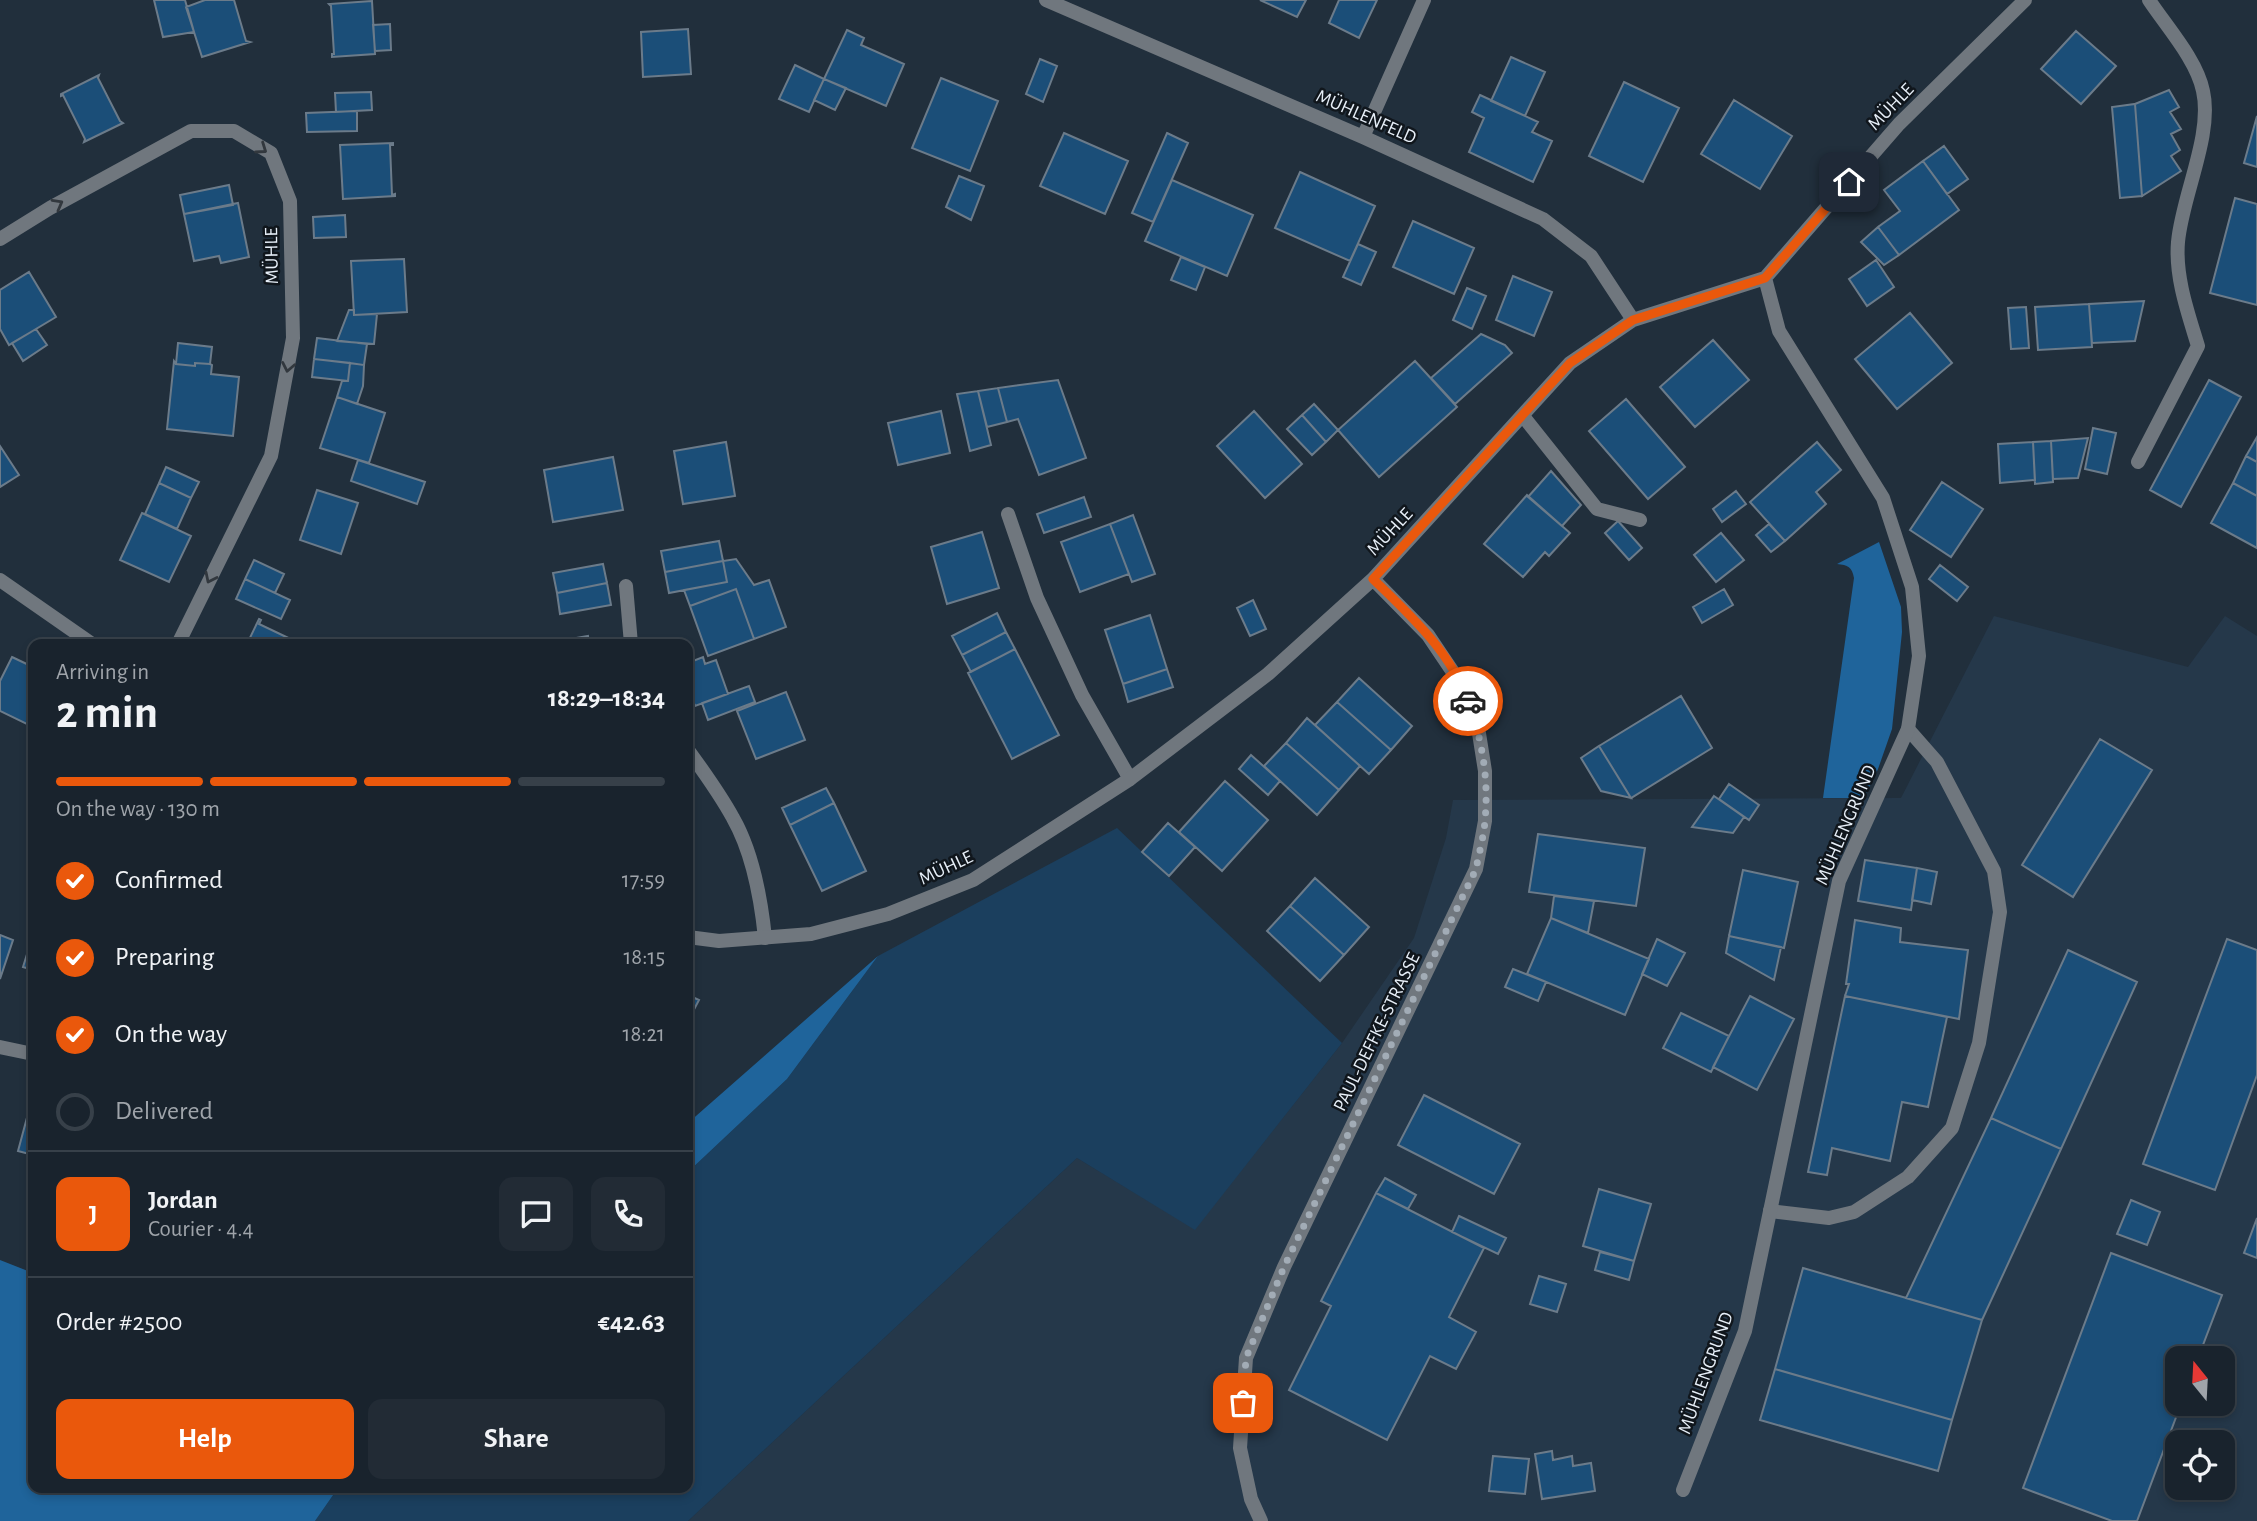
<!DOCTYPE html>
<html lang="en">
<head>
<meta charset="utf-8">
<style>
  body { margin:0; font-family:"Alegreya Sans",sans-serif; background:#222b35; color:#f1f3f6; height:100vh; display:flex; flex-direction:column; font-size:26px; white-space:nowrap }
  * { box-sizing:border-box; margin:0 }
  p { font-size:23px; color:#9fa4aa }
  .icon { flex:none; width:38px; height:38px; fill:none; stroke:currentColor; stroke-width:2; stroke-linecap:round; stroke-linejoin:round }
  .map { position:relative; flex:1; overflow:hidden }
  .side { position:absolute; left:28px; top:639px; width:665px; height:854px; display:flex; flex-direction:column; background:#19232d; border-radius:14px; box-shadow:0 4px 10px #0003,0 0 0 2px #374049 }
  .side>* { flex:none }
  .needle { width:46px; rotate:342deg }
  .buttons { position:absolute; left:2165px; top:1346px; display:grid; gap:14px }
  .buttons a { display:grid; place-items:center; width:70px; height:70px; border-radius:14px; background:#19232d; box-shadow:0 4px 10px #0003,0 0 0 2px #374049; font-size:35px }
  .pin { position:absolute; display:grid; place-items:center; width:60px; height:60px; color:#fff; margin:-30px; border-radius:14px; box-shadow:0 4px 10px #0006 }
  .courier { position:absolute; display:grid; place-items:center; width:70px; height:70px; margin:-35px; border:5px solid #ea580c; border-radius:50%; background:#fff; color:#222; box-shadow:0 2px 9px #0007 }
  .summary em { font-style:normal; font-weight:700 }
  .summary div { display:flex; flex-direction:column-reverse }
  .summary { display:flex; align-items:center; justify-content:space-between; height:119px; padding:0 28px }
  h1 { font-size:46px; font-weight:700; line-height:52px }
  .bar { display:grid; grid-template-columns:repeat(4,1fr); gap:10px 7px; align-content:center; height:84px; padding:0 28px }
  .bar i { height:9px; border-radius:5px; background:#374049 }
  .bar .on { background:#ea580c }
  .bar p { grid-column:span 4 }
  .line { display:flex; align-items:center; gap:18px; padding:0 28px; border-top:2px solid #374049 }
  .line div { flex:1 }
  .round { display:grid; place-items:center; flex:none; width:74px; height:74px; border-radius:14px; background:#222b35 }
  ol { padding:0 28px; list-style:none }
  li { display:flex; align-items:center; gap:21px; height:77px }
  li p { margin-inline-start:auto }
  li .icon { padding:7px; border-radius:50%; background:#ea580c; color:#fff; stroke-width:4 }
  li:last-child { color:#9fa4aa }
  li i { width:38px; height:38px; border:4px solid #374049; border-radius:50% }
  .action { display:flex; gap:14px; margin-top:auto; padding:14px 28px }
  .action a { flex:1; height:80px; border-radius:14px; background:#ea580c; color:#fff; font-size:28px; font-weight:700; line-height:80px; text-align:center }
  .action a+a { background:#222b35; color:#f1f3f6 }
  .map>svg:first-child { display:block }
  .built { fill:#25384a; fill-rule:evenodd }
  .green { fill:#1b3f5e }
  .forest { fill:#1f649b }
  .building { fill:#1b4e78; stroke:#6b7b8a; stroke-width:2 }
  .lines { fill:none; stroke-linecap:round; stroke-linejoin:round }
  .service { stroke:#70777e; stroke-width:14 }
  .minor { stroke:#70777e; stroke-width:14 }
  .oneway { stroke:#32383e }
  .done { stroke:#a2acb6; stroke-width:7; stroke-dasharray:0 12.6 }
  .route { stroke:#ea580c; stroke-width:9 }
  .labels { text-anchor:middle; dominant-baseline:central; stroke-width:5; stroke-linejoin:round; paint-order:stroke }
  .street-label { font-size:19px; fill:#e7eff8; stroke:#10161c }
</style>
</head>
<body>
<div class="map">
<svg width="2257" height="1521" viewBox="0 0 2257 1521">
  <rect width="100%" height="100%" fill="#212f3c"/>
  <path class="built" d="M1994,616L2188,667L2225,616L2257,636V1521H688L1077,1158L1195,1229L1342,1043L1414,938L1446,838L1453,800L1901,798ZM2177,1358H2222V1404H2177ZM2177,1442H2222V1488H2177Z"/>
  <path class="green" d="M1117,828L1342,1043L1195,1230L1077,1158L688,1521H315L338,1488H688V1172L787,1079L878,956Z"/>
  <path class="forest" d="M1879,542L1901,607L1902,632L1892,729L1878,769L1864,798H1823L1854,578C1852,567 1848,565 1837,564Z
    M878,956L787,1079L688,1172V1123Z
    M0,1260L33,1273V1488H338L315,1521H0Z"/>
  <path class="building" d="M154,0H185L194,32L163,37Z
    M205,0H234L246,41L250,42L202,57L186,7Z
    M1260,0H1306L1297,17Z
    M1339,0H1377L1359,38L1329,23Z
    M372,1L375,54L332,57V54H334L331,6L329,4Z
    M390,24L391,50L375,51L373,25Z
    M688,29L691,74L643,77L641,32Z
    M847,30L864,38L861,45L904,64L886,106L824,79Z
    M2076,31L2116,66L2081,104L2041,69Z
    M1511,57L1545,72L1525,116L1491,101Z
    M1040,59L1057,66L1043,102L1026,94Z
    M795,65L824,79L809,112L779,99Z
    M99,75L98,78L120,121L123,123L84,142L85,139L63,95L61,96V94Z
    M941,78L998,101L970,171L912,148Z
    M824,79L846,88L835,110L814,100Z
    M1624,82L1679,108L1643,182L1589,156Z
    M2169,90L2179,107L2170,112L2181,129L2171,134L2180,150L2171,156L2181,171L2142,196L2135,104Z
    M371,92L372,110L336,112L335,93Z
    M1480,95L1538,122L1532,132L1552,141L1533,182L1469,152L1484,118L1472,112Z
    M1734,100L1792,136L1760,189L1701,154Z
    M2135,104L2142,196L2120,198L2112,107Z
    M357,111V131L307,132L306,113Z
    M2257,116V167L2244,163Z
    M1064,133L1128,161L1105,214L1040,186Z
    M1167,133L1188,143L1153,222L1132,213Z
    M393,143V145H390L392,195L395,194V196L343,199L340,145Z
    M1944,146L1968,179L1947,194L1923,161Z
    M1923,161L1959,210L1899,255L1878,227L1900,211L1884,190Z
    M1300,172L1375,206L1350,261L1275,228Z
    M959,176L984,186L971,220L946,207Z
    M1172,180L1253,215L1227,276L1145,241Z
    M229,185L233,205L184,214L180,195Z
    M2235,198L2257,204V305L2210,293Z
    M238,203L249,257L221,263L219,256L194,261L184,214Z
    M345,215L346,237L314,238L313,217Z
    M1413,221L1474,248L1454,294L1393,267Z
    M1878,227L1899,255L1884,265L1861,242Z
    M1358,244L1376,252L1361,285L1343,277Z
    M1181,257L1205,267L1196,290L1171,280Z
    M404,259L407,312L354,315L351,261Z
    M1876,260L1894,287L1867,306L1849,279Z
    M29,272L56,317L9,345L0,329V290Z
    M1513,276L1552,292L1534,336L1496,320Z
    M1467,288L1486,296L1472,329L1453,320Z
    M2144,301L2135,341L2092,343L2089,304Z
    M2089,304L2092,347L2038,350L2035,307Z
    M2026,307L2029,348L2011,349L2008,308Z
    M349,310H354V315L377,314L374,344L337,341Z
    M1910,313L1952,363L1897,409L1855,359Z
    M36,329L47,345L23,361L12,343Z
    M1481,334L1505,345L1512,353L1455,404L1431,378Z
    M317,338L367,344L364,365L314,359Z
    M1713,340L1749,380L1695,427L1660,387Z
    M178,343L212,347L210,364L195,363V366L176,364Z
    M314,359L350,363L348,381L312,377Z
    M174,361L176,364L195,366V363L210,364L212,365L211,374L239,377L233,436L167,429Z
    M1415,361L1457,407L1379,477L1338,430Z
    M350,363L364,365L363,386L357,404L337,397L342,381H348Z
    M1058,380L1086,458L1039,475L1018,419L1007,422L998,388Z
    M2209,380L2241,397L2181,507L2150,490Z
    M998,388L1007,422L987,427L978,391Z
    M978,391L991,445L970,451L957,394Z
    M337,397L385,413L369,463L320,448Z
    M1626,399L1685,467L1648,499L1589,431Z
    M1314,404L1338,430L1326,442L1302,415Z
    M941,411L950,453L898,465L888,423Z
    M1254,411L1302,464L1265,498L1217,446Z
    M1302,415L1326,442L1312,455L1287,429Z
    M2093,428L2116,433L2107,474L2085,469Z
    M2257,437V462L2246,456Z
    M2088,438L2078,478L2053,479L2051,441Z
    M2051,441L2053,482L2035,484L2033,442Z
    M726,442L735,496L683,504L674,451Z
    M1817,442L1841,470L1816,492L1826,504L1785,541L1750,502Z
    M2033,442L2035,480L2000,483L1998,444Z
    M0,446L19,475L0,487Z
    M2246,456L2257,462V496L2233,483Z
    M613,457L623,510L553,522L544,470Z
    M358,460L425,482L417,504L351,481Z
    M166,467L199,482L191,498L159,483Z
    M1551,471L1581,505L1562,526L1528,497Z
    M1942,482L1983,509L1951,557L1910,530Z
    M159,483L191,498L177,529L145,514Z
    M2233,483L2257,496V548L2211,523Z
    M317,490L358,503L341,554L300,540Z
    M1736,491L1746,504L1722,522L1713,509Z
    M1527,495L1570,533L1549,556L1545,552L1523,577L1484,544Z
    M1084,497L1091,517L1044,533L1037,514Z
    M142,513L191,536L169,582L120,560Z
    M1133,515L1155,574L1132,582L1110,524Z
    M1618,521L1642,548L1629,560L1605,533Z
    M1110,524L1129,574L1080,592L1061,542Z
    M1769,524L1785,541L1771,552L1756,535Z
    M982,532L999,588L947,604L931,547Z
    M1721,533L1744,560L1716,582L1694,555Z
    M719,541L723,561L665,572L661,551Z
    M736,559L754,585L769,580L786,627L754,639L736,589L690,606L684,590L727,582L723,561Z
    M254,560L284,574L275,593L245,579Z
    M723,561L727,582L669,593L665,572Z
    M603,564L607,583L557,593L553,573Z
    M1940,565L1968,587L1957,601L1929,579Z
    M245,579L290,600L281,619L236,599Z
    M607,583L611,605L560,614L557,593Z
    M736,589L754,639L708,656L690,606Z
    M1724,589L1733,605L1702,623L1693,607Z
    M1253,600L1266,629L1250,636L1237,608Z
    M997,613L1006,632L962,655L952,636Z
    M1150,615L1167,669L1123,684L1105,630Z
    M259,619L261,620L259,624L301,644H247Z
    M1006,632L1015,649L971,672L962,655Z
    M588,636L589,644H542Z
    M1015,649L1059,735L1012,759L968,673Z
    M12,657L33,667V727L0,711V681Z
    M703,657L705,664L716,660L728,694L695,706L688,686V663Z
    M1167,669L1173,687L1128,702L1123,684Z
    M1359,678L1412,726L1391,750L1337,702Z
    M749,686L755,702L708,720L702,703Z
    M786,692L805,740L756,759L737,711Z
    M1681,696L1712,748L1631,798L1599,746Z
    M1337,702L1391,750L1369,774L1315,725Z
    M1307,718L1360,766L1339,790L1286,743Z
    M2100,739L2152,770L2073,897L2022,865Z
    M1286,743L1339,790L1317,815L1264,766Z
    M1599,746L1631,798L1601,791L1581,758Z
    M1251,755L1280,781L1268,795L1239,769Z
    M1225,781L1268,820L1222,871L1179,832Z
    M1729,784L1759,805L1749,820L1719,799Z
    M826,788L834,803L790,825L782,808Z
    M1714,796L1744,817L1733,833L1692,827Z
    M834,803L866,871L822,891L790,825Z
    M1168,823L1195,847L1169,876L1142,852Z
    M1538,834L1645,848L1636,906L1529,892Z
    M1865,860L1917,868L1911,910L1858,901Z
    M1917,868L1937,872L1931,904L1912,900Z
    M1743,870L1798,882L1784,948L1729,936Z
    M1315,878L1369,927L1344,955L1290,906Z
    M1554,896L1594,901L1588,933L1551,918Z
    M1290,906L1344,955L1320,981L1267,931Z
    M1551,918L1649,959L1625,1015L1527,974Z
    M1855,920L1901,928L1900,942L1968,950L1959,1019L1845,996L1849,984H1846Z
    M0,935L13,940L0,979Z
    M33,935V970L23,967Z
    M1729,936L1781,947L1774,980L1726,953Z
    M1657,939L1685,953L1667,986L1642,974Z
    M2227,939L2257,950V1075L2215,1190L2143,1164Z
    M2068,950L2137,982L2061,1149L1991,1118Z
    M1513,969L1546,982L1538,1001L1505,987Z
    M688,995L699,1000L688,1021Z
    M1750,996L1794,1019L1757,1090L1713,1067Z
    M1845,996L1947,1017L1928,1107L1902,1102L1890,1161L1832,1148L1827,1175L1808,1172Z
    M1681,1013L1729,1036L1711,1072L1663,1048Z
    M1424,1095L1520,1144L1494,1194L1398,1145Z
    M32,1099H33V1155L18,1151Z
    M1991,1118L2061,1149L1982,1320L1906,1298Z
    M1385,1178L1416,1195L1408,1209L1376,1193Z
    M1599,1189L1651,1204L1634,1261L1583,1246Z
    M1376,1193L1484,1248L1449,1317L1476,1332L1456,1369L1430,1356L1387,1440L1289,1390L1331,1306L1321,1301Z
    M2131,1200L2160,1212L2147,1245L2117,1234Z
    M1459,1216L1506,1238L1498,1254L1452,1232Z
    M2257,1218V1258L2244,1253Z
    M1600,1252L1634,1261L1629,1280L1595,1270Z
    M2111,1253L2222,1295L2198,1358H2177V1404H2181L2137,1521H2112L2023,1488Z
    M1803,1268L1982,1320L1952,1420L1775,1369Z
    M1539,1276L1566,1284L1557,1312L1530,1304Z
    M1775,1369L1952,1420L1938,1471L1760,1420Z
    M1552,1451L1553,1460L1572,1456L1573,1466L1591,1463L1595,1491L1542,1499L1535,1454Z
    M1493,1456L1529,1459L1525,1494L1489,1491Z"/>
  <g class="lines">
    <path class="service" d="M1523,416L1597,509L1640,520
      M2138,462L2198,346C2188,313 2175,277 2178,242C2182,196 2213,135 2203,91C2197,60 2166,26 2149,0
      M1008,514L1037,598L1082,695L1130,779
      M626,586L631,644
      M688,750C704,772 720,794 733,818C753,853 761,899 765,938
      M1770,1211L1829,1218L1854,1212L1908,1177L1952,1128L1979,1043L2000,912L1994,871L1937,762L1908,729"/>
    <path class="minor" d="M1046,0L1363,137L1543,219L1591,256L1633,320
      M1363,137L1424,0
      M0,239L50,208L191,131H234L271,153L290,201L293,338L271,456L178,644
      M0,580L92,644
      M688,937L719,941L811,934L888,914L973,880L1130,779L1268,674L1373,579L1570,363L1633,320L1765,278L1899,124L2025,0
      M0,1047L33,1054
      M1683,1490L1745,1331L1839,881L1908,729L1919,656L1912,587L1883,498L1779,331L1765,278
      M1261,1521L1251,1499L1240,1448L1246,1358L1284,1267L1476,869L1485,821V771L1478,727L1463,687L1428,635L1373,579"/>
  </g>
  <defs><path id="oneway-chevron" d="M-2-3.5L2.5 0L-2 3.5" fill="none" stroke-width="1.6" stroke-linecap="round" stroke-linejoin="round" transform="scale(1.75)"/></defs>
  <g class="oneway">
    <use href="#oneway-chevron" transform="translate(262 149) rotate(35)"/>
    <use href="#oneway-chevron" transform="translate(58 204) rotate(-29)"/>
    <use href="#oneway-chevron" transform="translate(288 367) rotate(101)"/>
    <use href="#oneway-chevron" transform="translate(210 578) rotate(116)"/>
  </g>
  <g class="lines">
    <path class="done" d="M1243,1403L1246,1358L1284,1267L1476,869C1479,853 1484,836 1485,820C1489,779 1482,739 1468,701"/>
    <path class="route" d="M1468,701C1451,652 1409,614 1373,579L1570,363L1633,320L1765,278L1849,182"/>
  </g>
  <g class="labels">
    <g class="street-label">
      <text transform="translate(1891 107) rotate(-46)">MÜHLE</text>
      <text transform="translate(1366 117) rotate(24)">MÜHLENFELD</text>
      <text transform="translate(272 256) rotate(-91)">MÜHLE</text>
      <text transform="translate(1390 532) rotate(-47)">MÜHLE</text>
      <text transform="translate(1846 825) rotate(-67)">MÜHLENGRUND</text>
      <text transform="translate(946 868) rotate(-25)">MÜHLE</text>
      <text transform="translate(1377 1032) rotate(-64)">PAUL-DEFFKE-STRASSE</text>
      <text transform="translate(1706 1373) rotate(-70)">MÜHLENGRUND</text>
    </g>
  </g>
</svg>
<div class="buttons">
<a><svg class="needle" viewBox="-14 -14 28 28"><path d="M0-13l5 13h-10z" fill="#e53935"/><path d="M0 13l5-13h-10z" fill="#9fa4aa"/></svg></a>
<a><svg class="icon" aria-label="locate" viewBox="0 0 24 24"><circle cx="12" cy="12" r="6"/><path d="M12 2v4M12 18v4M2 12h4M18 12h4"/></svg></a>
</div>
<div class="pin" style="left:1243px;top:1403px;background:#ea580c"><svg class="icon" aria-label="bag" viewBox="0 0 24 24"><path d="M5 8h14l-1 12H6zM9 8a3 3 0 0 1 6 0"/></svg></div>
<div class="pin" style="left:1849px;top:182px;background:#1f2937"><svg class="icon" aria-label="home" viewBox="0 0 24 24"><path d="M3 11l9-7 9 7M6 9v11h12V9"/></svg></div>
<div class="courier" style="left:1468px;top:701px"><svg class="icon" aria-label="car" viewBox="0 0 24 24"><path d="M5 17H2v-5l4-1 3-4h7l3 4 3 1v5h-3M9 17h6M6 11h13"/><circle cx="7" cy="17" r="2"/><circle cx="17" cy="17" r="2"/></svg></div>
<section class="side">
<div class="summary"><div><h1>2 min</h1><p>Arriving in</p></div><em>18:29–18:34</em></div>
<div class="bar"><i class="on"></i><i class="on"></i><i class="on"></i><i></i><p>On the way · 130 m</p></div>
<ol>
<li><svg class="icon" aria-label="check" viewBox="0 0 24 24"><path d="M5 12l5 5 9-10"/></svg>Confirmed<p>17:59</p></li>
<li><svg class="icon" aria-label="check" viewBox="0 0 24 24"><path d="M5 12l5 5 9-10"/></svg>Preparing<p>18:15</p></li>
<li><svg class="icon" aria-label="check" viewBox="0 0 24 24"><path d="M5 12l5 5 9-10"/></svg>On the way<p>18:21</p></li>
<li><i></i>Delivered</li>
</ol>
<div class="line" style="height:126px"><b class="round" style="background:#ea580c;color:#fff">J</b><div><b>Jordan</b><p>Courier · 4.4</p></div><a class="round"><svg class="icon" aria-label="chat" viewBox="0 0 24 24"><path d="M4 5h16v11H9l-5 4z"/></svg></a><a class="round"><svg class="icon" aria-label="phone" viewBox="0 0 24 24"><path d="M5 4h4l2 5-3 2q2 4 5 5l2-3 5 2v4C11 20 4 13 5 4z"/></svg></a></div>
<div class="line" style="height:91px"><div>Order #2500</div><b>€42.63</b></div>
<div class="action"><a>Help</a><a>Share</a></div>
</section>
</div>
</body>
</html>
